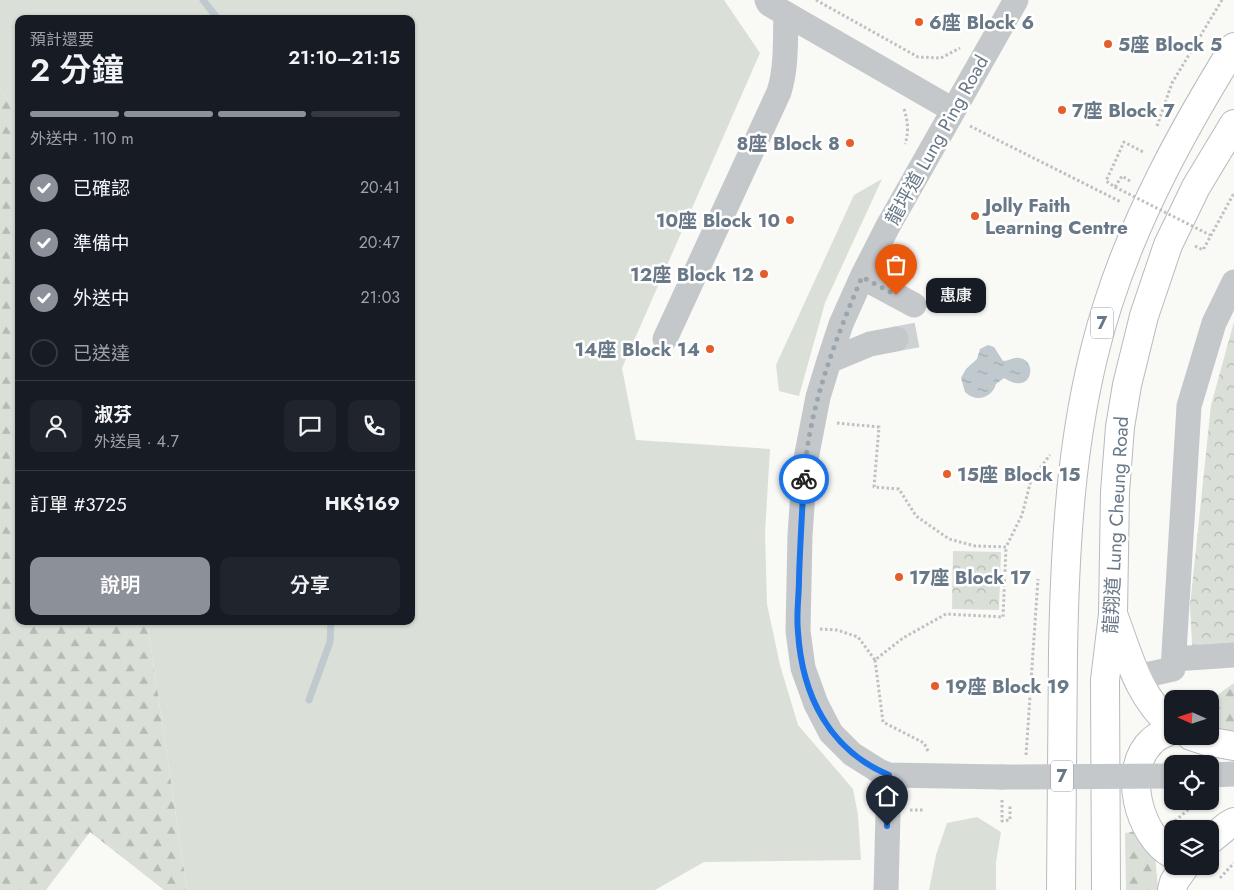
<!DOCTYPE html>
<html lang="zh-TW">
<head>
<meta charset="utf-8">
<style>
  body { margin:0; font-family:Jost,"Noto Sans TC",sans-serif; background:#20242c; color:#f1f3f6; height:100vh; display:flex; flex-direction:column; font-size:19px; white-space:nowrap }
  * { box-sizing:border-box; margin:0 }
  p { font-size:16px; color:#9ea1a6 }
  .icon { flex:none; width:28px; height:28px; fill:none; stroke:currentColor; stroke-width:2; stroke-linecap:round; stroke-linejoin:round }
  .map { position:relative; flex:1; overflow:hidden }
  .details { position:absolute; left:15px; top:15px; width:400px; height:610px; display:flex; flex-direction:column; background:#171b24; border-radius:10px; box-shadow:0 1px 4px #0004 }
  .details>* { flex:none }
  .needle { width:32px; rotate:273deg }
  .tools { position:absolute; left:1164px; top:690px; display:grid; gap:10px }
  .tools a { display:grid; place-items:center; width:55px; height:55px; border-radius:10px; background:#171b24; box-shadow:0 1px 4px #0004; font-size:25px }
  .pin { position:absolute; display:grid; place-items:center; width:42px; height:42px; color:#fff; margin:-51px -21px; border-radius:50% 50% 50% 0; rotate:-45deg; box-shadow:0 0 5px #0007 }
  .pin .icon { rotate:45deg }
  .courier { position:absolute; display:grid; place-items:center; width:50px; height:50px; margin:-25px; border:4px solid #1a73e8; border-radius:50%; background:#fff; color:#222; box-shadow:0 1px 6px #0007 }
  .bubble { position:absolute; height:35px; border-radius:10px; background:#171b24; box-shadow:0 1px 4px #0004; font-size:16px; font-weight:600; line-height:35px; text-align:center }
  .overview em { font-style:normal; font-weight:600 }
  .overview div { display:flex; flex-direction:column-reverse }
  .overview { display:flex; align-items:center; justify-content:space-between; height:85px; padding:0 15px }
  h1 { font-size:32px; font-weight:600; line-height:38px }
  .bar { display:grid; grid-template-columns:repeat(4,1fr); gap:8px 5px; align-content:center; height:60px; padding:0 15px }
  .bar i { height:6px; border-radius:4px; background:#363941 }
  .bar .selected { background:#8c9099 }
  .bar p { grid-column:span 4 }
  .line { display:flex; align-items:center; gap:12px; padding:0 15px; border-top:1px solid #363941 }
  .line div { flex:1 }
  .round { display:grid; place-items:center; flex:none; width:52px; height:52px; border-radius:10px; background:#20242c }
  ol { padding:0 15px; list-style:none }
  li { display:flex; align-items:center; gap:15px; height:55px }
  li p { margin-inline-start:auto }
  li .icon { padding:5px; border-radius:50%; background:#8c9099; color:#fff; stroke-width:4 }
  li:last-child { color:#9ea1a6 }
  li i { width:28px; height:28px; border:2px solid #363941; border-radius:50% }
  .cta { display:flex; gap:10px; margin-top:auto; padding:10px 15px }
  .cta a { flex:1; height:58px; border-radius:10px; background:#8c9099; color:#fff; font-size:20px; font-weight:600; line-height:58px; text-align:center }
  .cta a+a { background:#20242c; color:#f1f3f6 }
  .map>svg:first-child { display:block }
  .grass { fill:#dae0d7 }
  .forest { fill:url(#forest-firs) }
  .park { fill:url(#park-crowns) }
  .water { fill:url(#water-ripples) }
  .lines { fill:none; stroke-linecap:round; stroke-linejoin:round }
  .stream { stroke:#bfc9ce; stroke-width:7 }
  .minor-tunnel { stroke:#ced2d5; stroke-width:25; stroke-dasharray:25 12; stroke-linecap:butt }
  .major-casing { stroke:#b7bbbf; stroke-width:30 }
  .highway-casing { stroke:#b7babe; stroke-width:30 }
  .path { stroke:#bec0c3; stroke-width:3; stroke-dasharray:2.5 2.5; stroke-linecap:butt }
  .minor { stroke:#c4c8cb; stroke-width:25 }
  .major { stroke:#fff; stroke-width:28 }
  .highway { stroke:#fff; stroke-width:28 }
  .path-bridge { stroke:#bec0c3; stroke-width:3; stroke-dasharray:2.5 2.5; stroke-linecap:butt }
  .minor-bridge { stroke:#c4c8cb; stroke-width:25 }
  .done { stroke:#9ba5ae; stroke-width:5; stroke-dasharray:0 9 }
  .route { stroke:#1a73e8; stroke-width:6 }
  .poi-dot { fill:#e45d2b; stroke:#fff; stroke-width:2 }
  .labels { text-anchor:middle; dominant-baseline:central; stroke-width:5; stroke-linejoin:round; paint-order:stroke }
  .shield { fill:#fff; stroke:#95a0ab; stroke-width:1 }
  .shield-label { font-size:18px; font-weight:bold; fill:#687887 }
  .poi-label { font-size:19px; font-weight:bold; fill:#687887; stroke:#fff; text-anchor:start }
  .street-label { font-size:19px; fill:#687887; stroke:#fff }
</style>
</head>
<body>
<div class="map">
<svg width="1234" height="890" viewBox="0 0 1234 890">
  <defs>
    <pattern id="forest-firs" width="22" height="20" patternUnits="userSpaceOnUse" patternTransform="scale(1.25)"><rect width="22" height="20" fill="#dae0d7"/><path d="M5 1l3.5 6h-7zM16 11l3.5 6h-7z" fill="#b5bab4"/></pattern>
    <pattern id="park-crowns" width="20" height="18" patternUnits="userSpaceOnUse" patternTransform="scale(1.25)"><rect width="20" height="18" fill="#dae0d7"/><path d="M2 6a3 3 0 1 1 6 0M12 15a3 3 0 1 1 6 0" fill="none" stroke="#b5bab4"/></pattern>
    <pattern id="water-ripples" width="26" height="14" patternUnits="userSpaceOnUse" patternTransform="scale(1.25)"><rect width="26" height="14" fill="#bfc9ce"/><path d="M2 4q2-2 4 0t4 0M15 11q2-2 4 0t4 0" fill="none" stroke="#9fa8ad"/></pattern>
  </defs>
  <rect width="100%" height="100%" fill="#f9f9f6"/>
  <path class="grass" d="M0,0H724L760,53L622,368L636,440L770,449L765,533L767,604L780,665L798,725L853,789L858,815L861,860L704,862L655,890H187L147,621H411V19H19V111L0,90Z
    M882,179L825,303L799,396L779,391L776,365L854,195Z
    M977,817L1001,832L996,862V890H929L936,855L947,823Z"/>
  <path class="forest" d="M0,90L19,111V621H147L187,890H164L90,832L46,890H0Z
    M1234,683V736L1210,729V700Z
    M1136,831L1155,853L1158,890H1126L1125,833Z"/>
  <path class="park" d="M1234,322V659L1193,662L1190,606L1211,405Z
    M953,551L1001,552L999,610L952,609Z"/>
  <path class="water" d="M988,345L994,347L1003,361C1009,361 1014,357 1019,358C1036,360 1033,386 1016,383C1012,383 1008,380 1004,378L996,384C992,398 976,403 965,392L961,378L966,369L977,359L980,349Z"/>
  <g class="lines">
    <path class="stream" d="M203,0L218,19
      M309,700L330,642L331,621"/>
    <path class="minor-tunnel" d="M896,339L917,335"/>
    <g class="major-casing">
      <path id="major" d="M1113,614C1129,656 1137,695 1172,726
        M1172,730C1165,733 1158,735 1152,741C1121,769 1139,836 1172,854
        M1191,736L1206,741L1234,746
        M1210,840L1227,826L1234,822
        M1172,890L1174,882L1185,866"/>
    </g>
    <g class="highway-casing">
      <path id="highway" d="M1061,890C1062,811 1062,731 1063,652C1065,535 1072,416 1108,304C1137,213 1184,128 1234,47
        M1106,890L1105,680L1113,614L1115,492L1120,427L1127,385L1144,316L1168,245L1196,187L1234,124"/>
    </g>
    <path class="path" d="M816,0L918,57L941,58L960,48
      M904,109C908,121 909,132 905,144
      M970,126L1121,202
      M1157,126L1172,83L1222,0
      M1130,181L1122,176L1115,187L1106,181L1124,142L1145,153
      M1195,246L1203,250L1234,193
      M837,423L879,427L874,487L899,489L916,516L949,539L975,546L1006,547L1022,515L1031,480L1050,455
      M820,629L837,630L858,637L875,660L903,638L946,614L1003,617L1006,547
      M875,660L883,722L924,743L929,753
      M1026,755L1038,579
      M1002,800V821L1010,820V805
      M910,810H924
      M1175,821L1198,801
      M1220,878L1234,863"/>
    <path class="minor" d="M767,0L769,4L953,110
      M862,277L914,305
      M665,339L779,92C787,66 785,40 786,14
      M829,361L870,344L896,339
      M1174,659L1234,655
      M1137,677L1173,669L1189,406L1214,323L1234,282
      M1210,775L1234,774
      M1002,777L889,775L879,771L852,754L831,733L816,704L803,668L798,631L800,535L805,464L818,397L829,361L841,324L862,277L888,226L1016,0
      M886,890L889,775"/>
    <use href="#major" class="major"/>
    <use href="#highway" class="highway"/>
    <path class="path-bridge" d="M1115,187L1210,235"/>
    <path class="minor-bridge" d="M1002,777L1171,776"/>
  </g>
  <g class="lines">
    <path class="done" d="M804,479C808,410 835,340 862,277L896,295"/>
    <path class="route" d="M804,479C802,512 800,545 799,579C799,596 796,615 798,632C802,695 829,750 889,775L887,826"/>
  </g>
  <g class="poi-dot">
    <circle cx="919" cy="22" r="5"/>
    <circle cx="1108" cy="44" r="5"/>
    <circle cx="1062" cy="110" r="5"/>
    <circle cx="850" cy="143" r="5"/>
    <circle cx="975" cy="216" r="5"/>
    <circle cx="790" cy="220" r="5"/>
    <circle cx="764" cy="274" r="5"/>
    <circle cx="710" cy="349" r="5"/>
    <circle cx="947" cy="474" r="5"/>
    <circle cx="899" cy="577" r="5"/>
    <circle cx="935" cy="686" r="5"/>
  </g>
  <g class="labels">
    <g class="shield">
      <rect x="1091" y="307.5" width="22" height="31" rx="4"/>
      <rect x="1051" y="760.5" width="22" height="31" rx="4"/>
    </g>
    <g class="shield-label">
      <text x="1102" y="323">7</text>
      <text x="1062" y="776">7</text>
    </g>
    <g class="poi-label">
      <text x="929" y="22">6座 Block 6</text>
      <text x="1118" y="44">5座 Block 5</text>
      <text x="1072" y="110">7座 Block 7</text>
      <text x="840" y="143" text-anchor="end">8座 Block 8</text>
      <text x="985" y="205">Jolly Faith<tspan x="985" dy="22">Learning Centre</tspan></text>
      <text x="780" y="220" text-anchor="end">10座 Block 10</text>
      <text x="754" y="274" text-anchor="end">12座 Block 12</text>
      <text x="700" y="349" text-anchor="end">14座 Block 14</text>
      <text x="957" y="474">15座 Block 15</text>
      <text x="909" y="577">17座 Block 17</text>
      <text x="945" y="686">19座 Block 19</text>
    </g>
    <g class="street-label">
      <text transform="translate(937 140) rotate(-61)">龍坪道 Lung Ping Road</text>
      <text transform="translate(1116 525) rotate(-87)">龍翔道 Lung Cheung Road</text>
    </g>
  </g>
</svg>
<div class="tools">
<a><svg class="needle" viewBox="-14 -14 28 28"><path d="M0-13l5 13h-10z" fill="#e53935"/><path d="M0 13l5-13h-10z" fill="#9ea1a6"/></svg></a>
<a><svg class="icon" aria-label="locate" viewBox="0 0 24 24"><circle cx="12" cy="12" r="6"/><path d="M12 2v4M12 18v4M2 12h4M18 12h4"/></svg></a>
<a><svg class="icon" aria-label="layers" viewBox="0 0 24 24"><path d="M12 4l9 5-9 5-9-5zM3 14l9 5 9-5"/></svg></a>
</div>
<div class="pin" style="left:896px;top:295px;background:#ea580c"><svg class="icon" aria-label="bag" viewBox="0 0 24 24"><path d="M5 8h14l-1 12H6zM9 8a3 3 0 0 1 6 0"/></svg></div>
<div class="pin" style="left:887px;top:826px;background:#1f2937"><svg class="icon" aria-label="home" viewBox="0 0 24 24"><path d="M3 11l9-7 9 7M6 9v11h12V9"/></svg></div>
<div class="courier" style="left:804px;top:479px"><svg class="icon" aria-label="bike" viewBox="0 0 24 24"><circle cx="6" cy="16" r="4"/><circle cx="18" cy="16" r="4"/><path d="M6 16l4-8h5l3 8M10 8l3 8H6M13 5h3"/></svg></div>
<div class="bubble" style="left:926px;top:278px;width:60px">惠康</div>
<section class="details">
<div class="overview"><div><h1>2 分鐘</h1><p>預計還要</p></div><em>21:10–21:15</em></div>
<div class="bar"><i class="selected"></i><i class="selected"></i><i class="selected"></i><i></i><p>外送中 · 110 m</p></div>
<ol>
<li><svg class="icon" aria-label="check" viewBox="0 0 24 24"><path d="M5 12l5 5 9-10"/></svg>已確認<p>20:41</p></li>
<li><svg class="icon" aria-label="check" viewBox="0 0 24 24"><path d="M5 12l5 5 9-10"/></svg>準備中<p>20:47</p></li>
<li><svg class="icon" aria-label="check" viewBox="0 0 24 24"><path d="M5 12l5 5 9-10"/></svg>外送中<p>21:03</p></li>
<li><i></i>已送達</li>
</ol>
<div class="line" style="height:90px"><a class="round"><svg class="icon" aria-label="person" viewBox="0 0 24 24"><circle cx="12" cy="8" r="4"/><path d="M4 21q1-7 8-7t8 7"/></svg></a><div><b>淑芬</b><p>外送員 · 4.7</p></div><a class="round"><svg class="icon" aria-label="chat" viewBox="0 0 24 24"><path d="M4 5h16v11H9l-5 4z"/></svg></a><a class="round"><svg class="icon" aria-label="phone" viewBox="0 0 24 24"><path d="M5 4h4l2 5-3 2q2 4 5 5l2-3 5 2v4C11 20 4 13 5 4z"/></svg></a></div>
<div class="line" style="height:65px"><div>訂單 #3725</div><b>HK$169</b></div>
<div class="cta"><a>說明</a><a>分享</a></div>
</section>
</div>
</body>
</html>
